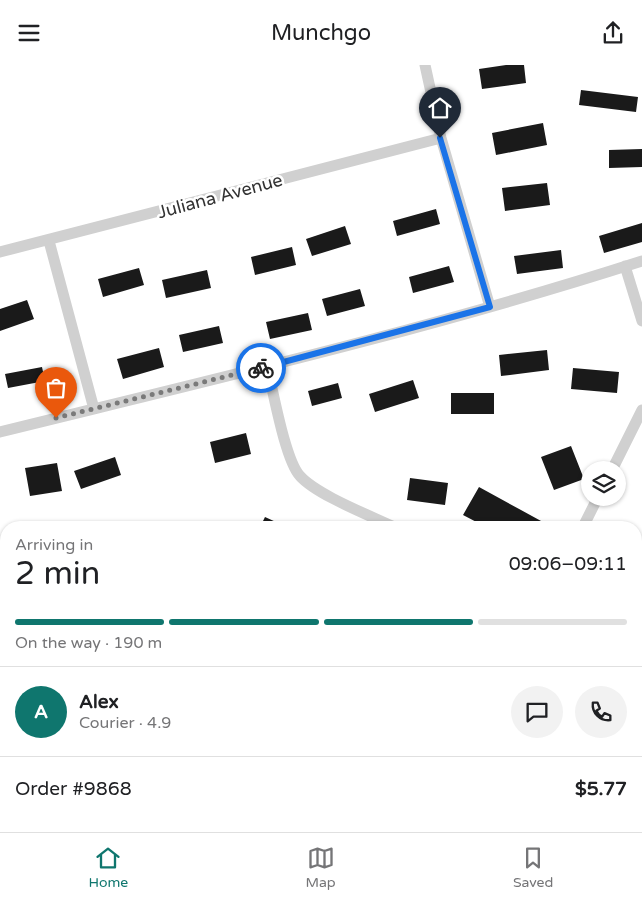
<!DOCTYPE html>
<html lang="en">
<head>
<meta charset="utf-8">
<style>
  body { margin:0; font-family:"Varela Round",sans-serif; background:#f2f2f2; color:#202124; height:100vh; display:flex; flex-direction:column; font-size:19px; white-space:nowrap }
  * { box-sizing:border-box; margin:0 }
  p { font-size:16px; color:#757577 }
  .icon { flex:none; width:28px; height:28px; fill:none; stroke:currentColor; stroke-width:2; stroke-linecap:round; stroke-linejoin:round }
  .map { position:relative; flex:1; overflow:hidden }
  .sheet { position:absolute; left:0px; top:456px; width:642px; height:311px; display:flex; flex-direction:column; background:#fff; border-radius:20px 20px 0 0; box-shadow:0 1px 4px #0004 }
  .sheet>* { flex:none }
  .fabs { position:absolute; left:581px; top:396px; display:grid; gap:10px }
  .fabs a { display:grid; place-items:center; width:45px; height:45px; border-radius:50%; background:#fff; box-shadow:0 1px 4px #0004; font-size:25px }
  .pin { position:absolute; display:grid; place-items:center; width:42px; height:42px; color:#fff; margin:-51px -21px; border-radius:50% 50% 50% 0; rotate:-45deg; box-shadow:0 0 5px #0007 }
  .pin .icon { rotate:45deg }
  .courier { position:absolute; display:grid; place-items:center; width:50px; height:50px; margin:-25px; border:4px solid #1a73e8; border-radius:50%; background:#fff; color:#222; box-shadow:0 1px 6px #0007 }
  .overview em { font-style:normal; font-weight:600 }
  .overview div { display:flex; flex-direction:column-reverse }
  .overview { display:flex; align-items:center; justify-content:space-between; height:85px; padding:0 15px }
  h1 { font-size:32px; font-weight:600; line-height:38px }
  .bar { display:grid; grid-template-columns:repeat(4,1fr); gap:8px 5px; align-content:center; height:60px; padding:0 15px }
  .bar i { height:6px; border-radius:4px; background:#e0e0e0 }
  .bar .on { background:#0f766e }
  .bar p { grid-column:span 4 }
  .line { display:flex; align-items:center; gap:12px; padding:0 15px; border-top:1px solid #e0e0e0 }
  .line div { flex:1 }
  .round { display:grid; place-items:center; flex:none; width:52px; height:52px; border-radius:26px; background:#f2f2f2 }
  header { display:flex; justify-content:space-between; align-items:center; height:65px; padding:0 15px; background:#fff; font-size:22px; font-weight:600 }
  .tabs { display:flex; justify-content:space-around; align-items:center; height:70px; border-top:1px solid #e0e0e0; background:#fff; font-size:14px; color:#757577 }
  .tabs a { display:grid; justify-items:center; gap:2px }
  .tabs .on { color:#0f766e }
  .map>svg:first-child { display:block }
  .building { fill:#1a1a1a }
  .lines { fill:none; stroke-linecap:round; stroke-linejoin:round }
  .street { stroke:#d0d0d0; stroke-width:11 }
  .done { stroke:#7a7a7a; stroke-width:5; stroke-dasharray:0 9 }
  .route { stroke:#1a73e8; stroke-width:6 }
  .labels { text-anchor:middle; dominant-baseline:central; stroke-width:5; stroke-linejoin:round; paint-order:stroke }
  .street-label { font-size:18px; fill:#333; stroke:#fff }
</style>
</head>
<body>
<header><svg class="icon" aria-label="menu" viewBox="0 0 24 24"><path d="M4 6h16M4 12h16M4 18h16"/></svg>Munchgo<svg class="icon" aria-label="share" viewBox="0 0 24 24"><path d="M12 15V3M7 8l5-5 5 5M5 13v7h14v-7"/></svg></header>
<div class="map">
<svg width="642" height="767" viewBox="0 0 642 767">
  <rect width="100%" height="100%" fill="#fff"/>
  <path class="building" d="M506,0H524L526,18L482,24L479,4Z
    M581,25L638,32L636,47L579,40Z
    M543,58L547,80L496,90L492,68Z
    M642,84V102L609,103V85Z
    M547,118L550,140L505,146L502,123Z
    M436,144L440,159L397,171L393,156Z
    M642,158V177L604,188L599,171Z
    M345,161L351,179L312,191L306,174Z
    M292,182L296,200L255,210L251,192Z
    M561,185L563,203L517,209L514,191Z
    M449,201L454,217L413,228L409,212Z
    M139,203L144,220L103,232L98,214Z
    M207,205L211,223L166,233L162,215Z
    M360,224L365,241L327,251L322,234Z
    M27,235L34,254L0,266V244Z
    M308,248L312,265L270,274L266,257Z
    M219,261L223,278L183,287L179,270Z
    M159,283L164,302L123,314L117,294Z
    M547,285L549,305L501,311L499,290Z
    M42,302L45,316L8,323L5,309Z
    M573,303L619,307L617,328L571,324Z
    M413,315L419,333L375,347L369,329Z
    M338,318L342,333L312,341L308,326Z
    M451,328H494V349H451Z
    M246,368L251,389L215,398L210,377Z
    M571,381L584,414L554,425L541,392Z
    M115,392L121,410L81,424L74,406Z
    M57,398L62,426L30,431L25,403Z
    M410,413L448,418L445,440L407,435Z
    M479,422L552,462H486L463,450Z
    M265,452L287,462H260Z
    M636,489H642V507H637Z
    M636,555H642V576H636Z
    M0,587L6,590V614L0,611Z
    M642,704V746L636,747V705Z
    M337,761H352L367,767H335Z
    M593,761H605L619,767H590Z"/>
  <g class="lines">
    <path class="street" d="M425,0L441,73L490,242
      M49,176L94,344
      M0,187L441,73
      M625,201L642,256
      M267,301C273,325 285,395 300,411C317,430 369,450 394,462
      M0,367C215,314 431,264 642,196
      M612,405L642,345
      M583,462L598,432
      M0,534L6,537
      M478,761L490,767
      M145,767L148,761
      M430,767L433,761"/>
  </g>
  <g class="lines">
    <path class="done" d="M56,353L261,303"/>
    <path class="route" d="M261,303L490,242L440,73"/>
  </g>
  <g class="labels">
    <g class="street-label">
      <text transform="translate(220 131) rotate(-15)">Juliana Avenue</text>
    </g>
  </g>
</svg>
<div class="fabs">
<a><svg class="icon" aria-label="layers" viewBox="0 0 24 24"><path d="M12 4l9 5-9 5-9-5zM3 14l9 5 9-5"/></svg></a>
</div>
<div class="pin" style="left:56px;top:353px;background:#ea580c"><svg class="icon" aria-label="bag" viewBox="0 0 24 24"><path d="M5 8h14l-1 12H6zM9 8a3 3 0 0 1 6 0"/></svg></div>
<div class="pin" style="left:440px;top:73px;background:#1f2937"><svg class="icon" aria-label="home" viewBox="0 0 24 24"><path d="M3 11l9-7 9 7M6 9v11h12V9"/></svg></div>
<div class="courier" style="left:261px;top:303px"><svg class="icon" aria-label="bike" viewBox="0 0 24 24"><circle cx="6" cy="16" r="4"/><circle cx="18" cy="16" r="4"/><path d="M6 16l4-8h5l3 8M10 8l3 8H6M13 5h3"/></svg></div>
<section class="sheet">
<div class="overview"><div><h1>2 min</h1><p>Arriving in</p></div><em>09:06–09:11</em></div>
<div class="bar"><i class="on"></i><i class="on"></i><i class="on"></i><i></i><p>On the way · 190 m</p></div>
<div class="line" style="height:90px"><b class="round" style="background:#0f766e;color:#fff">A</b><div><b>Alex</b><p>Courier · 4.9</p></div><a class="round"><svg class="icon" aria-label="chat" viewBox="0 0 24 24"><path d="M4 5h16v11H9l-5 4z"/></svg></a><a class="round"><svg class="icon" aria-label="phone" viewBox="0 0 24 24"><path d="M5 4h4l2 5-3 2q2 4 5 5l2-3 5 2v4C11 20 4 13 5 4z"/></svg></a></div>
<div class="line" style="height:65px"><div>Order #9868</div><b>$5.77</b></div>
</section>
</div>
<nav class="tabs">
<a class="on"><svg class="icon" aria-label="home" viewBox="0 0 24 24"><path d="M3 11l9-7 9 7M6 9v11h12V9"/></svg>Home</a>
<a><svg class="icon" aria-label="map" viewBox="0 0 24 24"><path d="M3 6l6-2 6 2 6-2v14l-6 2-6-2-6 2zM9 4v14M15 6v14"/></svg>Map</a>
<a><svg class="icon" aria-label="saved" viewBox="0 0 24 24"><path d="M7 4h10v16l-5-4-5 4z"/></svg>Saved</a>
</nav>
</body>
</html>
